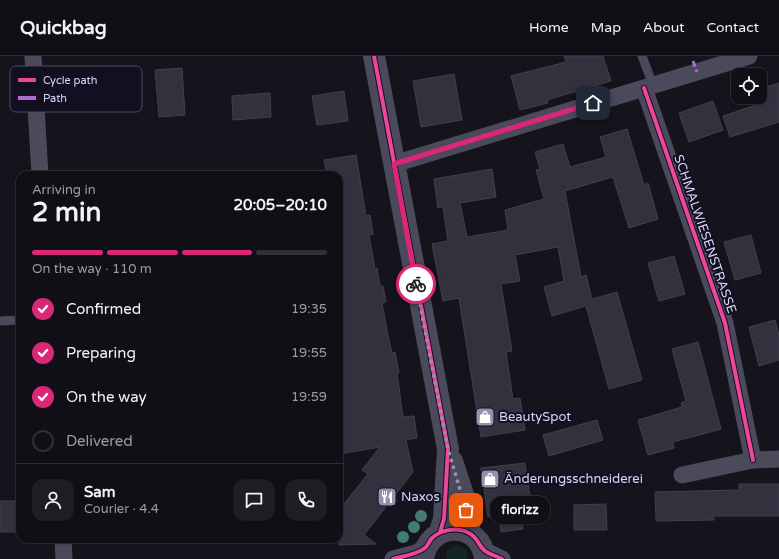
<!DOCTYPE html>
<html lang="en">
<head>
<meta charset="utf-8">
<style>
  body { margin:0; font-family:"Varela Round",sans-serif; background:#1e1d22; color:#f1f3f6; height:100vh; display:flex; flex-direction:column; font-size:15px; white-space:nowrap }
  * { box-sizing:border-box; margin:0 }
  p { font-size:13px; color:#9c9ca0 }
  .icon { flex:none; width:22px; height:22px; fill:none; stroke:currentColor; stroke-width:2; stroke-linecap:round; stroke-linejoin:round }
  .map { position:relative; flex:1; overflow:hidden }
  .side { position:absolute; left:16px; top:115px; width:327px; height:372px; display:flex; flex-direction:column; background:#100f15; border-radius:12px; box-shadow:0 1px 3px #0004,0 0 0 1px #302f34 }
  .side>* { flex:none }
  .controls { position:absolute; left:731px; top:12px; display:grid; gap:8px }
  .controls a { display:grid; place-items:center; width:36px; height:36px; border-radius:8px; background:#100f15; box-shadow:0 1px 3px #0004,0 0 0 1px #302f34; font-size:20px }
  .pin { position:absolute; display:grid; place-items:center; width:34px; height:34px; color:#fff; margin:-17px; border-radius:8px; box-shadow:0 2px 6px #0006 }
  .courier { position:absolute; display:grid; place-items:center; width:40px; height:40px; margin:-20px; border:3px solid #db2777; border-radius:50%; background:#fff; color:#222; box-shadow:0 1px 5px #0007 }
  .bubble { position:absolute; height:28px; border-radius:12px; background:#100f15; box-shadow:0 1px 3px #0004,0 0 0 1px #302f34; font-size:13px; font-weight:700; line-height:28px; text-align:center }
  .summary em { font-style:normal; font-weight:700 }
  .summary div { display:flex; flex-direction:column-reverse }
  .summary { display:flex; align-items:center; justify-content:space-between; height:68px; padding:0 16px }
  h1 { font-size:26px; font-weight:700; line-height:30px }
  .bar { display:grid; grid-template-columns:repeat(4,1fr); gap:6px 4px; align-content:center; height:48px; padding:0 16px }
  .bar i { height:5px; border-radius:3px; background:#302f34 }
  .bar .selected { background:#db2777 }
  .bar p { grid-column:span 4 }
  .line { display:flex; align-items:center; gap:10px; padding:0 16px; border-top:1px solid #302f34 }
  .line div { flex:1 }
  .round { display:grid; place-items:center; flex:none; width:42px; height:42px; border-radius:12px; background:#1e1d22 }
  ol { padding:0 16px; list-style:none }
  li { display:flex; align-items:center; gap:12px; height:44px }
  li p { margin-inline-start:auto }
  li .icon { padding:4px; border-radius:50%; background:#db2777; color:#fff; stroke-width:4 }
  li:last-child { color:#9c9ca0 }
  li i { width:22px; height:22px; border:2px solid #302f34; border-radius:50% }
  header { display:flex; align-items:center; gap:24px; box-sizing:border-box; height:56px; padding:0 20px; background:#100f15; border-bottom:1px solid #302f34 }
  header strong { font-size:19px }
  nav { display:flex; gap:22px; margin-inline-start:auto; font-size:14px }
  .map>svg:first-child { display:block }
  .green { fill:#132626 }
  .building { fill:#33313e; stroke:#423f4f }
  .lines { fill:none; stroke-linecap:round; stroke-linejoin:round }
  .service { stroke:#4a4a5b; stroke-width:9 }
  .minor { stroke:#4a4a5b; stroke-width:17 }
  .tertiary { stroke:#4a4a5b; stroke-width:22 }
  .quiet { stroke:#b06ccc; stroke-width:3; stroke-dasharray:6 3; stroke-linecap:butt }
  .cycleway-casing { stroke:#121020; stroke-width:6 }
  .cycleway { stroke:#ed469a; stroke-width:4 }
  .tree { fill:#437c71 }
  .done { stroke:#9491ac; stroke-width:4; stroke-dasharray:0 7.2 }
  .route { stroke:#db2777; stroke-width:5 }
  .labels { text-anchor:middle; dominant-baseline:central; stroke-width:4; stroke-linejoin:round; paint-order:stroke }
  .street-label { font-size:13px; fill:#d8d4fa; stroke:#121020 }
  .poi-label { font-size:13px; fill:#d8d4fa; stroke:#121020; text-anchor:start }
  .key { fill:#121020; stroke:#4d4b61; stroke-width:1 }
  .key-label { font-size:11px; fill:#d8d4fa }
</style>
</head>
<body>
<header>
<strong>Quickbag</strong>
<nav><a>Home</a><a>Map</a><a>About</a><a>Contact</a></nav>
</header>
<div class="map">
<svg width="779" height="503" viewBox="0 0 779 503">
  <rect width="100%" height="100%" fill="#15141c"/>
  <path class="green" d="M458,488L467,495V503H447L446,499L448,493Z"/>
  <path class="building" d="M564,0H603L611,25L547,44L548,47L520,54L511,20L566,6Z
    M182,12L185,59L159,61L155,14Z
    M454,18L462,64L421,71L413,25Z
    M779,27V66L730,81L723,60L759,48L757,41H760V33Z
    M344,35L348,65L317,69L312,40Z
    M270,37L271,61L233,64L232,40Z
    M713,45L723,74L689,86L679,57Z
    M627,73L644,129L648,127L658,163L629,172L613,121L565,135L581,221L586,219L592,243L617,236L642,324L609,333L586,250L552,260L544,231L564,225L558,191L515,199L520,225L501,228L512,295L506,296L513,343L520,342L525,374L481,381L459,242L443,245L432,188L448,185L443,151L438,152L434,123L492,113L496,141L460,147L467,181L508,174L505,154L544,143L536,114L540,113L535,96L563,88L570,111L606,101L600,81Z
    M356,99L366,160L370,159L373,178L369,179L375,213L377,212L380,230H383L386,246L382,247L388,280L392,297L395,296L399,317H397L403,361L414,360L417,382L406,384L413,416L364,479L376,488L339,489V454L368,418L362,414L380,391L339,398V119H327L324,104Z
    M751,179L761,217L735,224L724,186Z
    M674,200L685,238L659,245L648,207Z
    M775,264L779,279V304L759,310L749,271Z
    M698,286L721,373L673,386L674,392L648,399L638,364L682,351L681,347L686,345L672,293Z
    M597,364L603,384L549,400L543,379Z
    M525,407L532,455L521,456L523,473L501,476L499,459L488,461L481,412Z
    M739,428H779V460H714V464L656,465L655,436L739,434Z
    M0,445H20V476H0Z
    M606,448L607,474H574V449Z"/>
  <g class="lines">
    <path class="service" d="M642,0L653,29
      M0,265L20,264"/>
    <path class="minor" d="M33,0L40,119
      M644,32L725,267L753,404
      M394,108L749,0
      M682,419L753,404L779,403
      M63,483L64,503
      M484,494L502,503
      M393,503L416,497L426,491"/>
    <path class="tertiary" d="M374,0L448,393L444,463L440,476
      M452,405L464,442L470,477
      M423,503C428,464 481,464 485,503"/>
    <path class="quiet" d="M693,5L697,16"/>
    <g class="cycleway-casing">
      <path id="cycleway" d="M374,0L448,393L444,463L440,476
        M644,32L725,267L753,404
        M393,503C403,500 416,499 425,492C428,490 429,485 432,482C442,473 458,471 469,477C477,481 478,488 483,493C487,498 497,500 502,503"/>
    </g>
    <use href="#cycleway" class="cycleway"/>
  </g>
  <g class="tree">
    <circle cx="421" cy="460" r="6"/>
    <circle cx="414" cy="471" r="6"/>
    <circle cx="403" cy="481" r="6"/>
  </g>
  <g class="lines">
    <path class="done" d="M416,228L448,393L466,454"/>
    <path class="route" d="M416,228L394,108L593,47"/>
  </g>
  <defs>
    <g id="shop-square" transform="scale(1)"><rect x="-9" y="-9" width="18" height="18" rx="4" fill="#9491ac" stroke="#121020"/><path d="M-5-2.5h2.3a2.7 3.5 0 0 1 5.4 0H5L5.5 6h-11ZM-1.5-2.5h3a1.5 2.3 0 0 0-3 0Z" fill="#fff"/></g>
    <g id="restaurant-square" transform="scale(1)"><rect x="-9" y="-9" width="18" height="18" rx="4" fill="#9491ac" stroke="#121020"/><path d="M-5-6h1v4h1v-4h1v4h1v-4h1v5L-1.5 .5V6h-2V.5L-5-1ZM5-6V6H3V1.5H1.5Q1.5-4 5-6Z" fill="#fff"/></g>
  </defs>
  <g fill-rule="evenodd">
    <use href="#shop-square" x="485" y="361"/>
    <use href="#shop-square" x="490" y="423"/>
    <use href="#restaurant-square" x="387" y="441"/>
  </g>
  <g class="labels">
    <g class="street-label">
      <text transform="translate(705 178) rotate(71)">SCHMALWIESENSTRASSE</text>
    </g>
    <g class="poi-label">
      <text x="499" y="361">BeautySpot</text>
      <text x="504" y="423">Änderungsschneiderei</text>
      <text x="401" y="441">Naxos</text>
    </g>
  </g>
  <rect x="10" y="10" width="132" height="46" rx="6" class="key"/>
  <rect x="18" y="22" width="18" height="4" fill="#ed469a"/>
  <rect x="18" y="40" width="18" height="4" fill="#b06ccc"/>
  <g class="key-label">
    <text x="43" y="28">Cycle path</text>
    <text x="43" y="46">Path</text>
  </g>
</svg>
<div class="controls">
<a><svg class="icon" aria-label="locate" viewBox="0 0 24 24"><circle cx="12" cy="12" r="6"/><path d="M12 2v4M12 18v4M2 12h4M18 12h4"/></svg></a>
</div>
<div class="pin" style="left:466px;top:454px;background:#ea580c"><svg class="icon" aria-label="bag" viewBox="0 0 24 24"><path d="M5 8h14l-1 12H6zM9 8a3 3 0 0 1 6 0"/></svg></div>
<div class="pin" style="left:593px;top:47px;background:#1f2937"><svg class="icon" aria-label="home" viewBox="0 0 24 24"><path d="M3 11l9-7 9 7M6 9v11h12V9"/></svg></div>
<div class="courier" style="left:416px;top:228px"><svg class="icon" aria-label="bike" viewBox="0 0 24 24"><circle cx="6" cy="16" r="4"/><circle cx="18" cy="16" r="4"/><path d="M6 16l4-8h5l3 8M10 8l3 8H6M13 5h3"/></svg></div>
<div class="bubble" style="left:490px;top:440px;width:60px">florizz</div>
<section class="side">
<div class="summary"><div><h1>2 min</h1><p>Arriving in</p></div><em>20:05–20:10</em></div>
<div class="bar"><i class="selected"></i><i class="selected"></i><i class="selected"></i><i></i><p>On the way · 110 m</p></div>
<ol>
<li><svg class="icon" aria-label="check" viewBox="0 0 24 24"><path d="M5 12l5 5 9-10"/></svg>Confirmed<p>19:35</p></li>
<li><svg class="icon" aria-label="check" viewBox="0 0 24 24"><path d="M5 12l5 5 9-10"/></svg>Preparing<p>19:55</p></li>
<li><svg class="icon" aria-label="check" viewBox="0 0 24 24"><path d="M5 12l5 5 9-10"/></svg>On the way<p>19:59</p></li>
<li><i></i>Delivered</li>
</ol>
<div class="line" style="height:72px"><a class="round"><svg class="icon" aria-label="person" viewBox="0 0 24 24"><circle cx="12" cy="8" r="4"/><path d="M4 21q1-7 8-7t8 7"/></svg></a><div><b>Sam</b><p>Courier · 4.4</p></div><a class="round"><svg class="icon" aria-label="chat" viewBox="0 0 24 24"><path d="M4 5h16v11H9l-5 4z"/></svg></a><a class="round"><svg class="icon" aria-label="phone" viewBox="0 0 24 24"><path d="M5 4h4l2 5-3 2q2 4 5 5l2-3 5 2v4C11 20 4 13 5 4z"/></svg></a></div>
</section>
</div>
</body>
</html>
